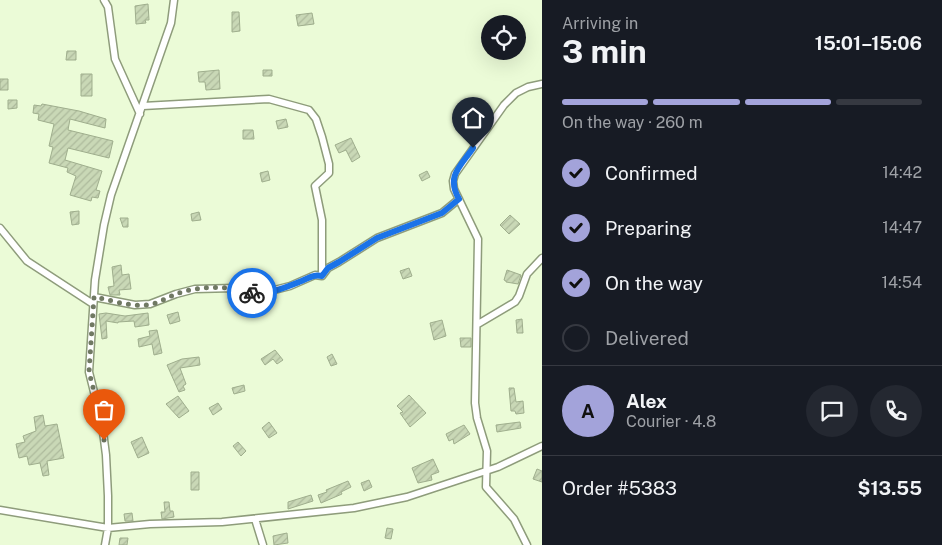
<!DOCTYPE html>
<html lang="en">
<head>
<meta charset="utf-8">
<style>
  body { margin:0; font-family:"Public Sans",sans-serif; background:#242831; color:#f1f3f6; height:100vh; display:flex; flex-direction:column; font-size:19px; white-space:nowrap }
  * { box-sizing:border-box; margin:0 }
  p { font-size:16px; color:#9ea1a6 }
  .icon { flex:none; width:28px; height:28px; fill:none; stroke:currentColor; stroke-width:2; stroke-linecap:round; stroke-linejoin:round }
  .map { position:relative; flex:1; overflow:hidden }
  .side { display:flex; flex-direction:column; background:#171b24; width:400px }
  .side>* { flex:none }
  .controls { position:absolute; left:481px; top:15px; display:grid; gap:10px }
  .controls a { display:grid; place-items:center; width:45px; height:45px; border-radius:50%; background:#171b24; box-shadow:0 5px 20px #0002; font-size:25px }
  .pin { position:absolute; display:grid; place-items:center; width:42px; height:42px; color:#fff; margin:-51px -21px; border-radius:50% 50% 50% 0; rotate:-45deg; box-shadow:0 0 5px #0007 }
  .pin .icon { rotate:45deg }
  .courier { position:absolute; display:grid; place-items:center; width:50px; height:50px; margin:-25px; border:4px solid #1a73e8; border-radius:50%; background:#fff; color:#222; box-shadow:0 1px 6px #0007 }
  .headline em { font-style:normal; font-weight:700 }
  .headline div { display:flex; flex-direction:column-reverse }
  .headline { display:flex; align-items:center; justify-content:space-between; height:85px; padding:0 20px }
  h1 { font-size:32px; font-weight:700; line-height:38px }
  .bar { display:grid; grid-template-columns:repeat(4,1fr); gap:8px 5px; align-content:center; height:60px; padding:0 20px }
  .bar i { height:6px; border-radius:4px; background:#363941 }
  .bar .selected { background:#a3a3da }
  .bar p { grid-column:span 4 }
  .line { display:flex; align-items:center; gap:12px; padding:0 20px; border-top:1px solid #363941 }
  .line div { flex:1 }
  .round { display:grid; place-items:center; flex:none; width:52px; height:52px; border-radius:26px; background:#242831 }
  ol { padding:0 20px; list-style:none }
  li { display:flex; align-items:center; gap:15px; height:55px }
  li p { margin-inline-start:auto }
  li .icon { padding:5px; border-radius:50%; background:#a3a3da; color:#111; stroke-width:4 }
  li:last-child { color:#9ea1a6 }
  li i { width:28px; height:28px; border:2px solid #363941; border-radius:50% }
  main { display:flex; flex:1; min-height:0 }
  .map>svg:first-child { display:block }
  .building { fill:url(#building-hatch); stroke:#9fae8d }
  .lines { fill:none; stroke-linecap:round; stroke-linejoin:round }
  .street-casing { stroke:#8e9c7b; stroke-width:9 }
  .street { stroke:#fff; stroke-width:6 }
  .done { stroke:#707963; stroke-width:5; stroke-dasharray:0 9 }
  .route { stroke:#1a73e8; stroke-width:6 }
</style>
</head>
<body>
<main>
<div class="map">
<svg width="542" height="545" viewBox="0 0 542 545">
  <defs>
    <pattern id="building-hatch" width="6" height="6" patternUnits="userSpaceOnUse" patternTransform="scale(1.25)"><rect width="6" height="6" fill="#c9d8b6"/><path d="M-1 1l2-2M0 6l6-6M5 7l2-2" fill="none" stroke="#adba9c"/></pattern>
  </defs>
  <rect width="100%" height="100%" fill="#ebfbd7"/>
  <path class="building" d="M148,4L149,20H145L146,23L136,24L135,6Z
    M232,12H239L240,31L232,32Z
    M312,13L314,24L298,26L296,15Z
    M67,51H76V60H66Z
    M219,70L220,89L206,90L205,82H199L198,72Z
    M263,70H272V76H263Z
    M81,74H92V96H81Z
    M0,79H8V90H0Z
    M8,100H17V108L8,109Z
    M42,104L79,111L106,119L105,128L70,119L68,130L113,141L109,158L68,148L65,160L102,171L96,190L100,191L98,198L92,197L91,201L70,195L76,176L67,172L68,168L49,163L53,147L49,146L54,124L38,120L39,114L33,113L34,105L41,106Z
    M286,119L288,127L278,129L276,121Z
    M243,130H253L254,139H243Z
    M351,138L360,157L352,162L346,150L339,153L335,145Z
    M268,171L270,180L262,182L260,173Z
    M427,171L430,177L422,181L419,175Z
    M79,211V224L72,225L70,212Z
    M199,212L201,220L192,221L191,214Z
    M510,215L520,224L509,234L500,225Z
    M120,218H128V227H123Z
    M121,265L122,275L129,274L131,289L119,290L120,295H110L108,287L114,286L112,267Z
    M409,268L412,276L403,279L400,271Z
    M507,270L521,275L518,284L506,282V281L504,280Z
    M239,294L241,304L233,305L232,296Z
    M178,312L180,321L170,324L167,315Z
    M106,313L125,316L148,313L149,325L135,327L134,321L118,322V323L106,321L107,338L102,339L99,314Z
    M522,319L523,333H517L516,320Z
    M442,320L446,336L434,340L430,323Z
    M157,330L162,353L154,355L152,344L139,347L138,339L150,336L149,331Z
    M460,338H471V347H461Z
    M275,350L283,360L277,364L273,359L265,365L261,359Z
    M332,354L337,364L331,366L327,357Z
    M199,357L200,365L180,368L186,384L183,386L185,390L179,392L167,365L182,359Z
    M244,385L245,391L234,394L232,388Z
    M509,388H514L516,402L523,401L524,413L516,414L515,411H511Z
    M409,395L426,413L410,427L400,413L403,412L397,406Z
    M178,396L189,411L179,418L166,404Z
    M218,403L222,409L213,415L209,408Z
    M43,415L45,426L57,424L64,458L47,461L49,475L43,476L40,463L29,465L27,456L19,458L16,444L25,442L23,436L36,431L34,417Z
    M269,422L277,433L269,438L262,428Z
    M520,422L521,428L497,432L496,425Z
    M464,425L470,434L454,444L453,439L449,441L446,434Z
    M142,437L149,453L138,458L131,442Z
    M238,442L246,451L241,456L233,446Z
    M433,459L439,472L431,475L432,480L418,483L412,468Z
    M537,469L542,471V482L533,479Z
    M191,472H199V490H191Z
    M369,480L372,487L364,491L361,483Z
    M348,481L351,487L341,492L342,494L321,503L318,495L327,492L326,490Z
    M311,495L313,501L288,509V502Z
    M164,502H169L170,511H173L174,517L162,519L161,512H165Z
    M132,513L133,521H125L124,514Z
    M387,528L393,529L391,539L385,538Z
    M287,533L288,543L274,545L273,536Z
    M120,538H128L127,545H119Z"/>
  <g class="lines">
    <g class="street-casing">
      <path id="street" d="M104,0L108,7L115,59L140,114
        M143,106L269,99L309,110L316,119L322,137L329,164V173L315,186L322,220V276
        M0,228L27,261L93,304
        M94,297L135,305L150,304L176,294L195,289L235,288L259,294L290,286L315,275L322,276L328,268L339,262L377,238L442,213L459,199
        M478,324L515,302L519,296L527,274L542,258
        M0,510L108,528L150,524L222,522L354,508L407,497L498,467L542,446
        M255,519L263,545
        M105,545L108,528V496L106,455L102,424L89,372L95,280L104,225L111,195L171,23L174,0
        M527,545L514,519L486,487L487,451L477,418L475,403L478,239L454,189L453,181L455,174L504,105L516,93L528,87L542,84"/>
    </g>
    <use href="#street" class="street"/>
  </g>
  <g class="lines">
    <path class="done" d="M104,440L100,414L89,372L94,297C111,300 130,307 147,305C157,304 166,298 176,294C197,286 231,285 252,293"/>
    <path class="route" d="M252,293C267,295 284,288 299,282C308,279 312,274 322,276L328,268L339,262L377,238L442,213L459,199C446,176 460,167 473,148"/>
  </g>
</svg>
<div class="controls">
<a><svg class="icon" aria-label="locate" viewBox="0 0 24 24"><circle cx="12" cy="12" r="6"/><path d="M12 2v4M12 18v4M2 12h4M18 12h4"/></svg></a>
</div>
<div class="pin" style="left:104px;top:440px;background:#ea580c"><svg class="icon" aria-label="bag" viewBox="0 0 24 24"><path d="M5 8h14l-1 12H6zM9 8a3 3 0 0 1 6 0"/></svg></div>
<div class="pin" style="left:473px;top:148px;background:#1f2937"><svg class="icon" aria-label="home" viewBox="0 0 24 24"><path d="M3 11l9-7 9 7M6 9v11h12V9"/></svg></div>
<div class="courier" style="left:252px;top:293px"><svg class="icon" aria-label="bike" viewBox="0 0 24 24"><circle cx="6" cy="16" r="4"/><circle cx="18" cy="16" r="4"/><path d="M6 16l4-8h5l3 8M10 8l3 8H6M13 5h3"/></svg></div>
</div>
<section class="side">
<div class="headline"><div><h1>3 min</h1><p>Arriving in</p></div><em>15:01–15:06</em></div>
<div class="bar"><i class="selected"></i><i class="selected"></i><i class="selected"></i><i></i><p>On the way · 260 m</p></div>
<ol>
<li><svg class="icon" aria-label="check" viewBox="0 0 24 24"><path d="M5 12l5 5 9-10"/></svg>Confirmed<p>14:42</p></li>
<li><svg class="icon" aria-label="check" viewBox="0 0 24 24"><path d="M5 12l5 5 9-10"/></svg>Preparing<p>14:47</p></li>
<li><svg class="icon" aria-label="check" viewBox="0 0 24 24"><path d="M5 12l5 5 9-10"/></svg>On the way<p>14:54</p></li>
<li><i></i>Delivered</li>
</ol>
<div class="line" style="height:90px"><b class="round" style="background:#a3a3da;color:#111">A</b><div><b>Alex</b><p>Courier · 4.8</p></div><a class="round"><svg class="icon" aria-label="chat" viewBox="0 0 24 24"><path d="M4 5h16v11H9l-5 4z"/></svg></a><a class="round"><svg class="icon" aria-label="phone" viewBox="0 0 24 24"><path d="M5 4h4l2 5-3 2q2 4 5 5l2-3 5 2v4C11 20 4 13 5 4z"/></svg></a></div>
<div class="line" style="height:65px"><div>Order #5383</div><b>$13.55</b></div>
</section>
</main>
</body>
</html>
